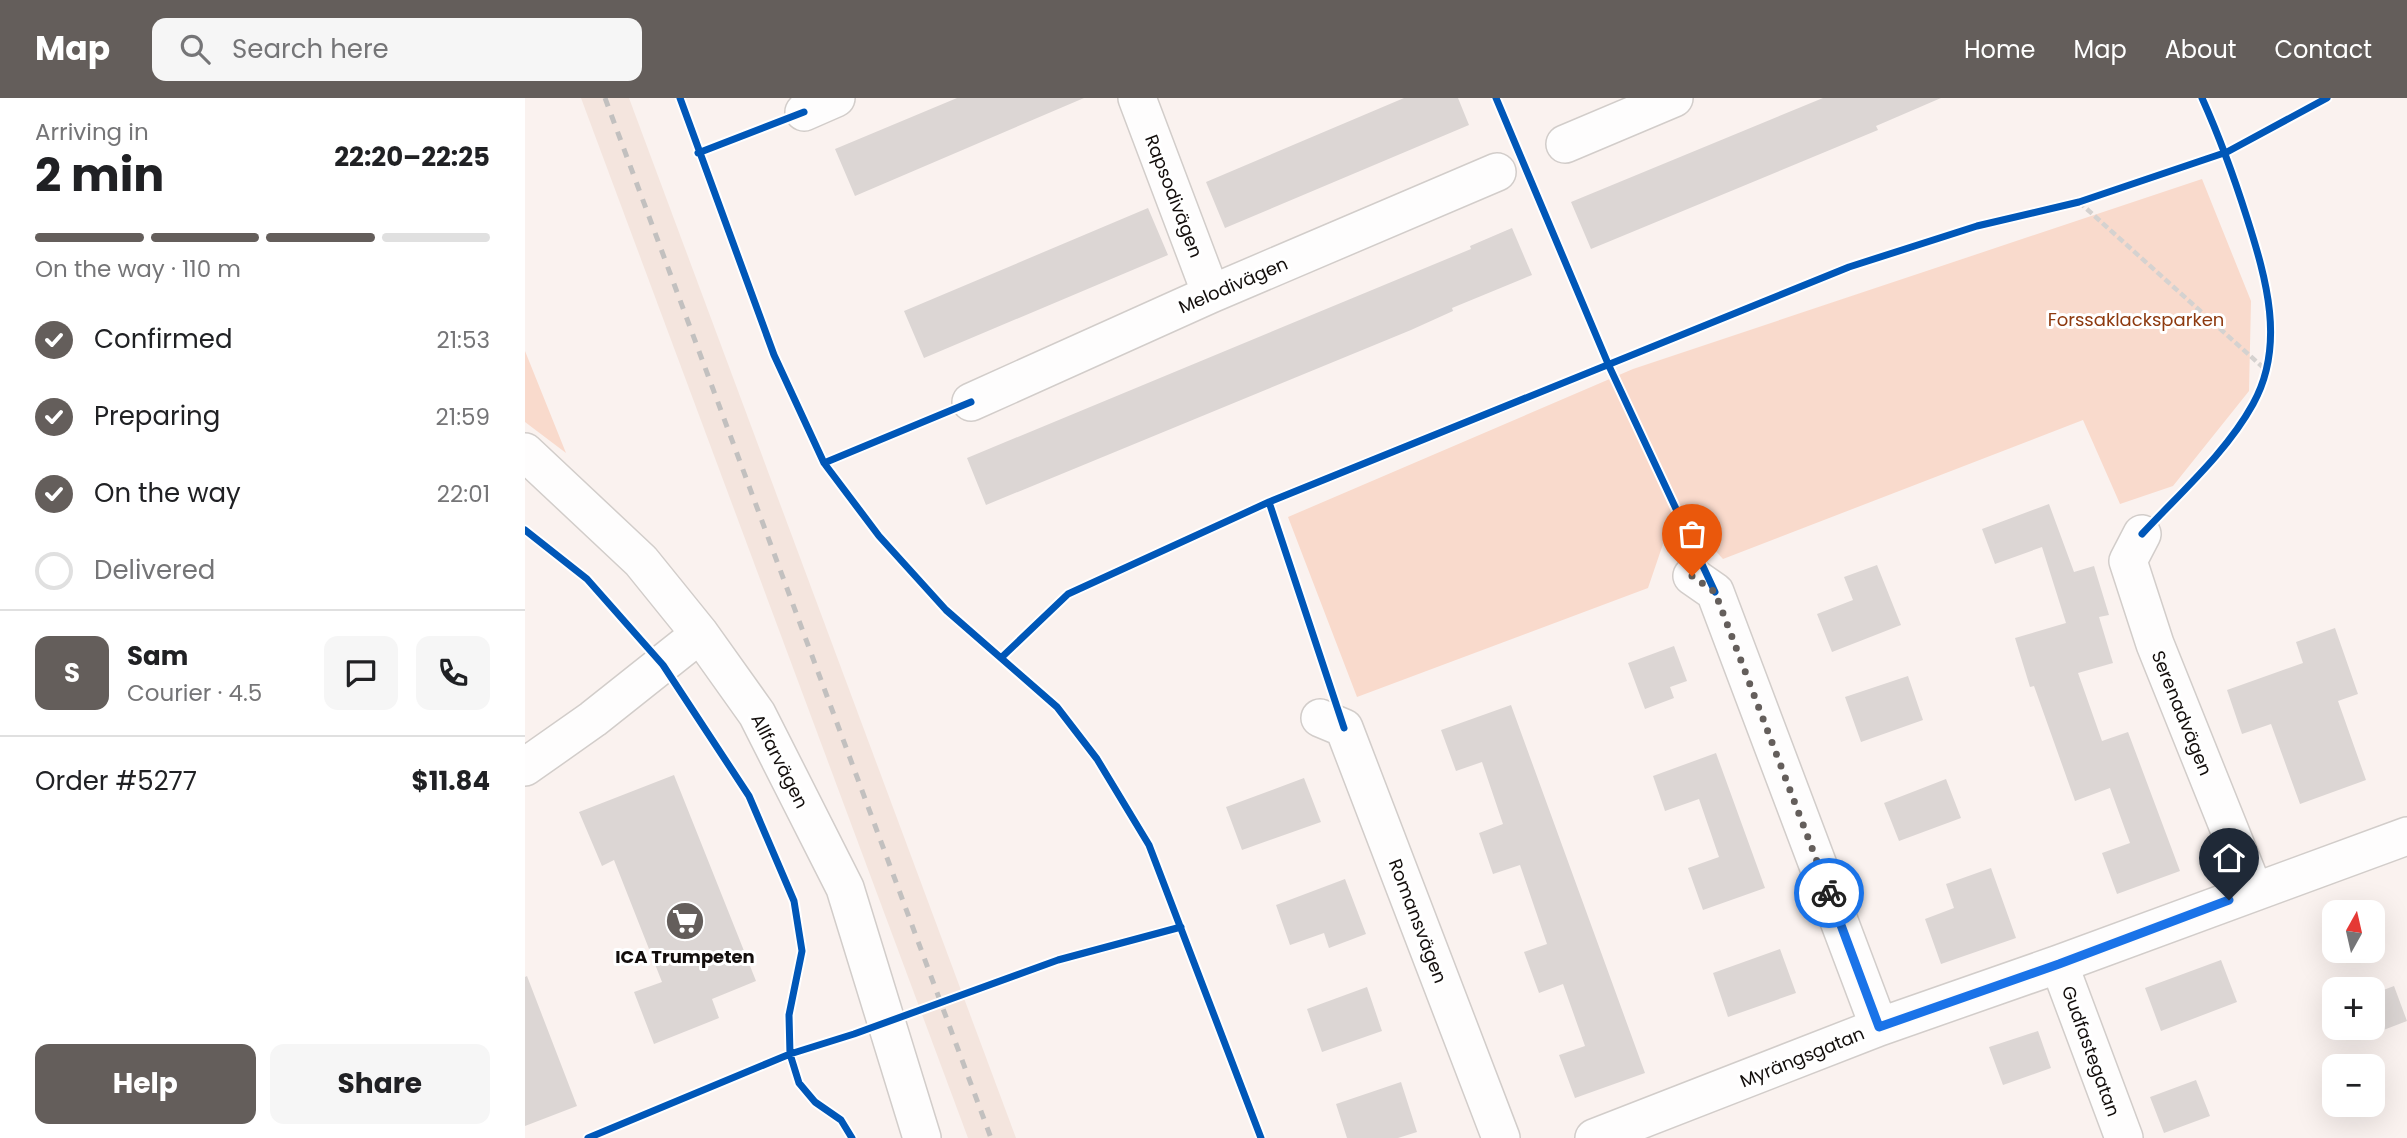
<!DOCTYPE html>
<html lang="en">
<head>
<meta charset="utf-8">
<style>
  body { margin:0; font-family:Poppins,sans-serif; background:#f6f6f6; color:#202124; height:100vh; display:flex; flex-direction:column; font-size:26px; white-space:nowrap }
  * { box-sizing:border-box; margin:0 }
  p { font-size:23px; color:#757577 }
  .icon { flex:none; width:38px; height:38px; fill:none; stroke:currentColor; stroke-width:2; stroke-linecap:round; stroke-linejoin:round }
  .map { position:relative; flex:1; overflow:hidden }
  .side { display:flex; flex-direction:column; background:#fff; width:525px }
  .side>* { flex:none }
  .needle { width:46px; rotate:8deg }
  .tools { position:absolute; left:1797px; top:802px; display:grid; gap:14px }
  .tools a { display:grid; place-items:center; width:63px; height:63px; border-radius:14px; background:#fff; box-shadow:0 7px 28px #0002; font-size:35px }
  .pin { position:absolute; display:grid; place-items:center; width:60px; height:60px; color:#fff; margin:-72px -30px; border-radius:50% 50% 50% 0; rotate:-45deg; box-shadow:0 0 7px #0007 }
  .pin .icon { rotate:45deg }
  .courier { position:absolute; display:grid; place-items:center; width:70px; height:70px; margin:-35px; border:5px solid #1a73e8; border-radius:50%; background:#fff; color:#222; box-shadow:0 2px 9px #0007 }
  .head em { font-style:normal; font-weight:700 }
  .head div { display:flex; flex-direction:column-reverse }
  .head { display:flex; align-items:center; justify-content:space-between; height:119px; padding:0 35px }
  h1 { font-size:46px; font-weight:700; line-height:52px }
  .bar { display:grid; grid-template-columns:repeat(4,1fr); gap:10px 7px; align-content:center; height:84px; padding:0 35px }
  .bar i { height:9px; border-radius:5px; background:#e0e0e0 }
  .bar .on { background:#645e5b }
  .bar p { grid-column:span 4 }
  .line { display:flex; align-items:center; gap:18px; padding:0 35px; border-top:2px solid #e0e0e0 }
  .line div { flex:1 }
  .round { display:grid; place-items:center; flex:none; width:74px; height:74px; border-radius:14px; background:#f6f6f6 }
  ol { padding:0 35px; list-style:none }
  li { display:flex; align-items:center; gap:21px; height:77px }
  li p { margin-inline-start:auto }
  li .icon { padding:7px; border-radius:50%; background:#645e5b; color:#fff; stroke-width:4 }
  li:last-child { color:#757577 }
  li i { width:38px; height:38px; border:4px solid #e0e0e0; border-radius:50% }
  .cta { display:flex; gap:14px; margin-top:auto; padding:14px 35px }
  .cta a { flex:1; height:80px; border-radius:14px; background:#645e5b; color:#fff; font-size:28px; font-weight:700; line-height:80px; text-align:center }
  .cta a+a { background:#f6f6f6; color:#202124 }
  header { display:flex; align-items:center; gap:42px; box-sizing:border-box; height:98px; padding:0 35px; background:#645e5b; color:#fff }
  header strong { font-size:33px }
  nav { display:flex; gap:38px; margin-inline-start:auto; font-size:24px }
  .search { width:490px; height:63px; background:#f6f6f6; display:flex; align-items:center; gap:18px; box-sizing:border-box; padding:0 24px; border-radius:14px; color:#757577; font-size:26px }
  main { display:flex; flex:1; min-height:0 }
  .map>svg:first-child { display:block }
  .built { fill:#f4e5de }
  .green { fill:#f9dacc }
  .building { fill:#dcd6d4 }
  .lines { fill:none; stroke-linecap:round; stroke-linejoin:round }
  .minor-casing { stroke:#d2cdca; stroke-width:40 }
  .path { stroke:#d5d2d0; stroke-width:4.5; stroke-dasharray:7 3.5; stroke-linecap:butt }
  .minor { stroke:#fefdfd; stroke-width:37 }
  .rail { stroke:#c2c0bf; stroke-width:5; stroke-dasharray:9 9; stroke-linecap:butt }
  .cycleway-casing { stroke:#fff; stroke-width:11 }
  .cycleway { stroke:#0057b8; stroke-width:7 }
  .done { stroke:#645e5b; stroke-width:7; stroke-dasharray:0 12.6 }
  .route { stroke:#1a73e8; stroke-width:9 }
  .labels { text-anchor:middle; dominant-baseline:central; stroke-width:6; stroke-linejoin:round; paint-order:stroke }
  .street-label { font-size:18px; fill:#130e0c; stroke:#fff }
  .park-label { font-size:18px; fill:#8e3a0f; stroke:#fff }
  .poi-label { font-size:18px; font-weight:bold; fill:#130e0c; stroke:#fff }
</style>
</head>
<body>
<header>
<strong>Map</strong>
<div class="search"><svg class="icon" aria-label="search" viewBox="0 0 24 24"><circle cx="10" cy="10" r="6"/><path d="M15 15l6 6"/></svg>Search here</div>
<nav><a>Home</a><a>Map</a><a>About</a><a>Contact</a></nav>
</header>
<main>
<section class="side">
<div class="head"><div><h1>2 min</h1><p>Arriving in</p></div><em>22:20–22:25</em></div>
<div class="bar"><i class="on"></i><i class="on"></i><i class="on"></i><i></i><p>On the way · 110 m</p></div>
<ol>
<li><svg class="icon" aria-label="check" viewBox="0 0 24 24"><path d="M5 12l5 5 9-10"/></svg>Confirmed<p>21:53</p></li>
<li><svg class="icon" aria-label="check" viewBox="0 0 24 24"><path d="M5 12l5 5 9-10"/></svg>Preparing<p>21:59</p></li>
<li><svg class="icon" aria-label="check" viewBox="0 0 24 24"><path d="M5 12l5 5 9-10"/></svg>On the way<p>22:01</p></li>
<li><i></i>Delivered</li>
</ol>
<div class="line" style="height:126px"><b class="round" style="background:#645e5b;color:#fff">S</b><div><b>Sam</b><p>Courier · 4.5</p></div><a class="round"><svg class="icon" aria-label="chat" viewBox="0 0 24 24"><path d="M4 5h16v11H9l-5 4z"/></svg></a><a class="round"><svg class="icon" aria-label="phone" viewBox="0 0 24 24"><path d="M5 4h4l2 5-3 2q2 4 5 5l2-3 5 2v4C11 20 4 13 5 4z"/></svg></a></div>
<div class="line" style="height:91px"><div>Order #5277</div><b>$11.84</b></div>
<div class="cta"><a>Help</a><a>Share</a></div>
</section>
<div class="map">
<svg width="1882" height="1040" viewBox="0 0 1882 1040">
  <rect width="100%" height="100%" fill="#faf2ef"/>
  <path class="built" d="M56,0H104L491,1040H443Z"/>
  <path class="green" d="M1677,81L1726,203L1724,293L1648,388L1595,406L1558,322L1198,461L1174,435L1138,446L1123,490L832,599L763,419L1108,271Z
    M0,253L41,355L0,324Z"/>
  <path class="building" d="M432,0H559L330,98L310,51Z
    M879,0H933L944,27L700,130L681,84Z
    M1298,0H1416L1351,28L1353,32L1066,151L1046,104Z
    M623,110L643,157L399,260L379,213Z
    M987,130L1007,177L927,210L928,213L886,232L461,407L442,360L946,151L945,148Z
    M1524,406L1549,474L1569,468L1584,517L1574,519L1588,565L1553,575L1577,643L1603,634L1655,773L1592,796L1577,755L1605,745L1585,690L1550,703L1509,588L1505,589L1490,540L1541,525L1517,449L1470,466L1457,431Z
    M1352,467L1376,527L1307,554L1292,516L1328,502L1319,479Z
    M1810,530L1833,596L1813,603L1841,682L1775,706L1746,626L1717,636L1702,592L1778,565L1771,544Z
    M1149,548L1162,583L1145,589L1149,600L1120,611L1103,565Z
    M1383,578L1398,622L1336,644L1320,599Z
    M986,607L1120,975L1050,1000L1034,957L1060,948L1038,886L1014,895L999,854L1022,846L995,767L968,776L954,735L978,726L957,664L931,673L916,632Z
    M1191,655L1240,790L1178,812L1163,770L1194,759L1174,701L1140,713L1128,678Z
    M149,677L231,883L187,901L194,920L129,946L109,894L137,884L89,762L77,768L54,714Z
    M779,680L796,724L717,752L701,709Z
    M1421,681L1436,720L1374,743L1359,705Z
    M1466,770L1491,840L1416,866L1400,821L1429,810L1421,786Z
    M820,781L841,836L804,850L799,835L765,847L751,807Z
    M1255,851L1271,895L1203,919L1188,875Z
    M1696,862L1712,904L1636,933L1620,890Z
    M2,878L52,1008L0,1028V879Z
    M1869,888L1882,923L1848,936V896Z
    M842,889L857,933L797,954L782,911Z
    M1513,933L1526,970L1478,987L1464,949Z
    M1671,982L1685,1018L1639,1035L1625,999Z
    M876,984L892,1034L873,1040H822L811,1006Z"/>
  <g class="lines">
    <g class="minor-casing">
      <path id="minor" d="M612,0L686,196
        M279,14L311,0
        M1040,46L1149,0
        M446,304L686,196L972,74
        M0,354L116,463L175,536L232,616L320,790L397,1040
        M1617,436L1603,463L1630,546L1729,793
        M1167,478L1190,494L1354,929
        M795,620L819,630L976,1040
        M0,669L68,621L175,536
        M1534,866L1599,1040
        M1069,1040L1354,929L1534,866L1882,738"/>
    </g>
    <path class="path" d="M1554,104L1742,273"/>
    <use href="#minor" class="minor"/>
    <path class="rail" d="M80,0L466,1040"/>
    <g class="cycleway-casing">
      <path id="cycleway" d="M155,0L249,257L299,365L354,438L421,512L532,609L572,661L624,747L736,1040
        M971,0L1084,268L1190,494
        M173,55L279,14
        M299,365L446,304
        M744,404L819,630
        M0,432L62,481L138,567L224,698L269,803L277,853L264,917L265,956L274,985L290,1004L316,1022L327,1040
        M1617,436C1655,395 1701,355 1728,306C1761,247 1741,180 1722,120C1709,79 1695,40 1677,0
        M477,559L543,496L744,404L1324,169L1452,128L1554,104L1702,54L1802,0
        M63,1040L265,956L329,936L533,862L656,829"/>
    </g>
    <use href="#cycleway" class="cycleway"/>
  </g>
  <g class="lines">
    <path class="done" d="M1167,478L1190,494L1304,795"/>
    <path class="route" d="M1304,795L1354,929L1534,866L1704,802"/>
  </g>
  <defs>
    <g id="supermarket-disc" transform="scale(2.0125)"><circle r="9.5" fill="#645e5b" stroke="#fff"/><path d="M-6-5.5h2.5l.6 2H6L4.5 2H-2.5L-4.4-4H-6ZM-1.5 3.2a1.3 1.3 0 1 0 .1 0ZM3 3.2a1.3 1.3 0 1 0 .1 0Z" fill="#fff"/></g>
  </defs>
  <g fill-rule="evenodd">
    <use href="#supermarket-disc" x="160" y="823"/>
  </g>
  <g class="labels">
    <g class="street-label">
      <text transform="translate(649 98) rotate(69)">Rapsodivägen</text>
      <text transform="translate(708 187) rotate(-23)">Melodivägen</text>
      <text transform="translate(1657 615) rotate(68)">Serenadvägen</text>
      <text transform="translate(255 663) rotate(63)">Allfarvägen</text>
      <text transform="translate(893 823) rotate(69)">Romansvägen</text>
      <text transform="translate(1566 953) rotate(70)">Gudfastegatan</text>
      <text transform="translate(1277 959) rotate(-22)">Myrängsgatan</text>
    </g>
    <g class="park-label">
      <text x="1611" y="221">Forssaklacksparken</text>
    </g>
    <g class="poi-label">
      <text x="160" y="858">ICA Trumpeten</text>
    </g>
  </g>
</svg>
<div class="tools">
<a><svg class="needle" viewBox="-14 -14 28 28"><path d="M0-13l5 13h-10z" fill="#e53935"/><path d="M0 13l5-13h-10z" fill="#757577"/></svg></a>
<a>+</a>
<a>−</a>
</div>
<div class="pin" style="left:1167px;top:478px;background:#ea580c"><svg class="icon" aria-label="bag" viewBox="0 0 24 24"><path d="M5 8h14l-1 12H6zM9 8a3 3 0 0 1 6 0"/></svg></div>
<div class="pin" style="left:1704px;top:802px;background:#1f2937"><svg class="icon" aria-label="home" viewBox="0 0 24 24"><path d="M3 11l9-7 9 7M6 9v11h12V9"/></svg></div>
<div class="courier" style="left:1304px;top:795px"><svg class="icon" aria-label="bike" viewBox="0 0 24 24"><circle cx="6" cy="16" r="4"/><circle cx="18" cy="16" r="4"/><path d="M6 16l4-8h5l3 8M10 8l3 8H6M13 5h3"/></svg></div>
</div>
</main>
</body>
</html>
